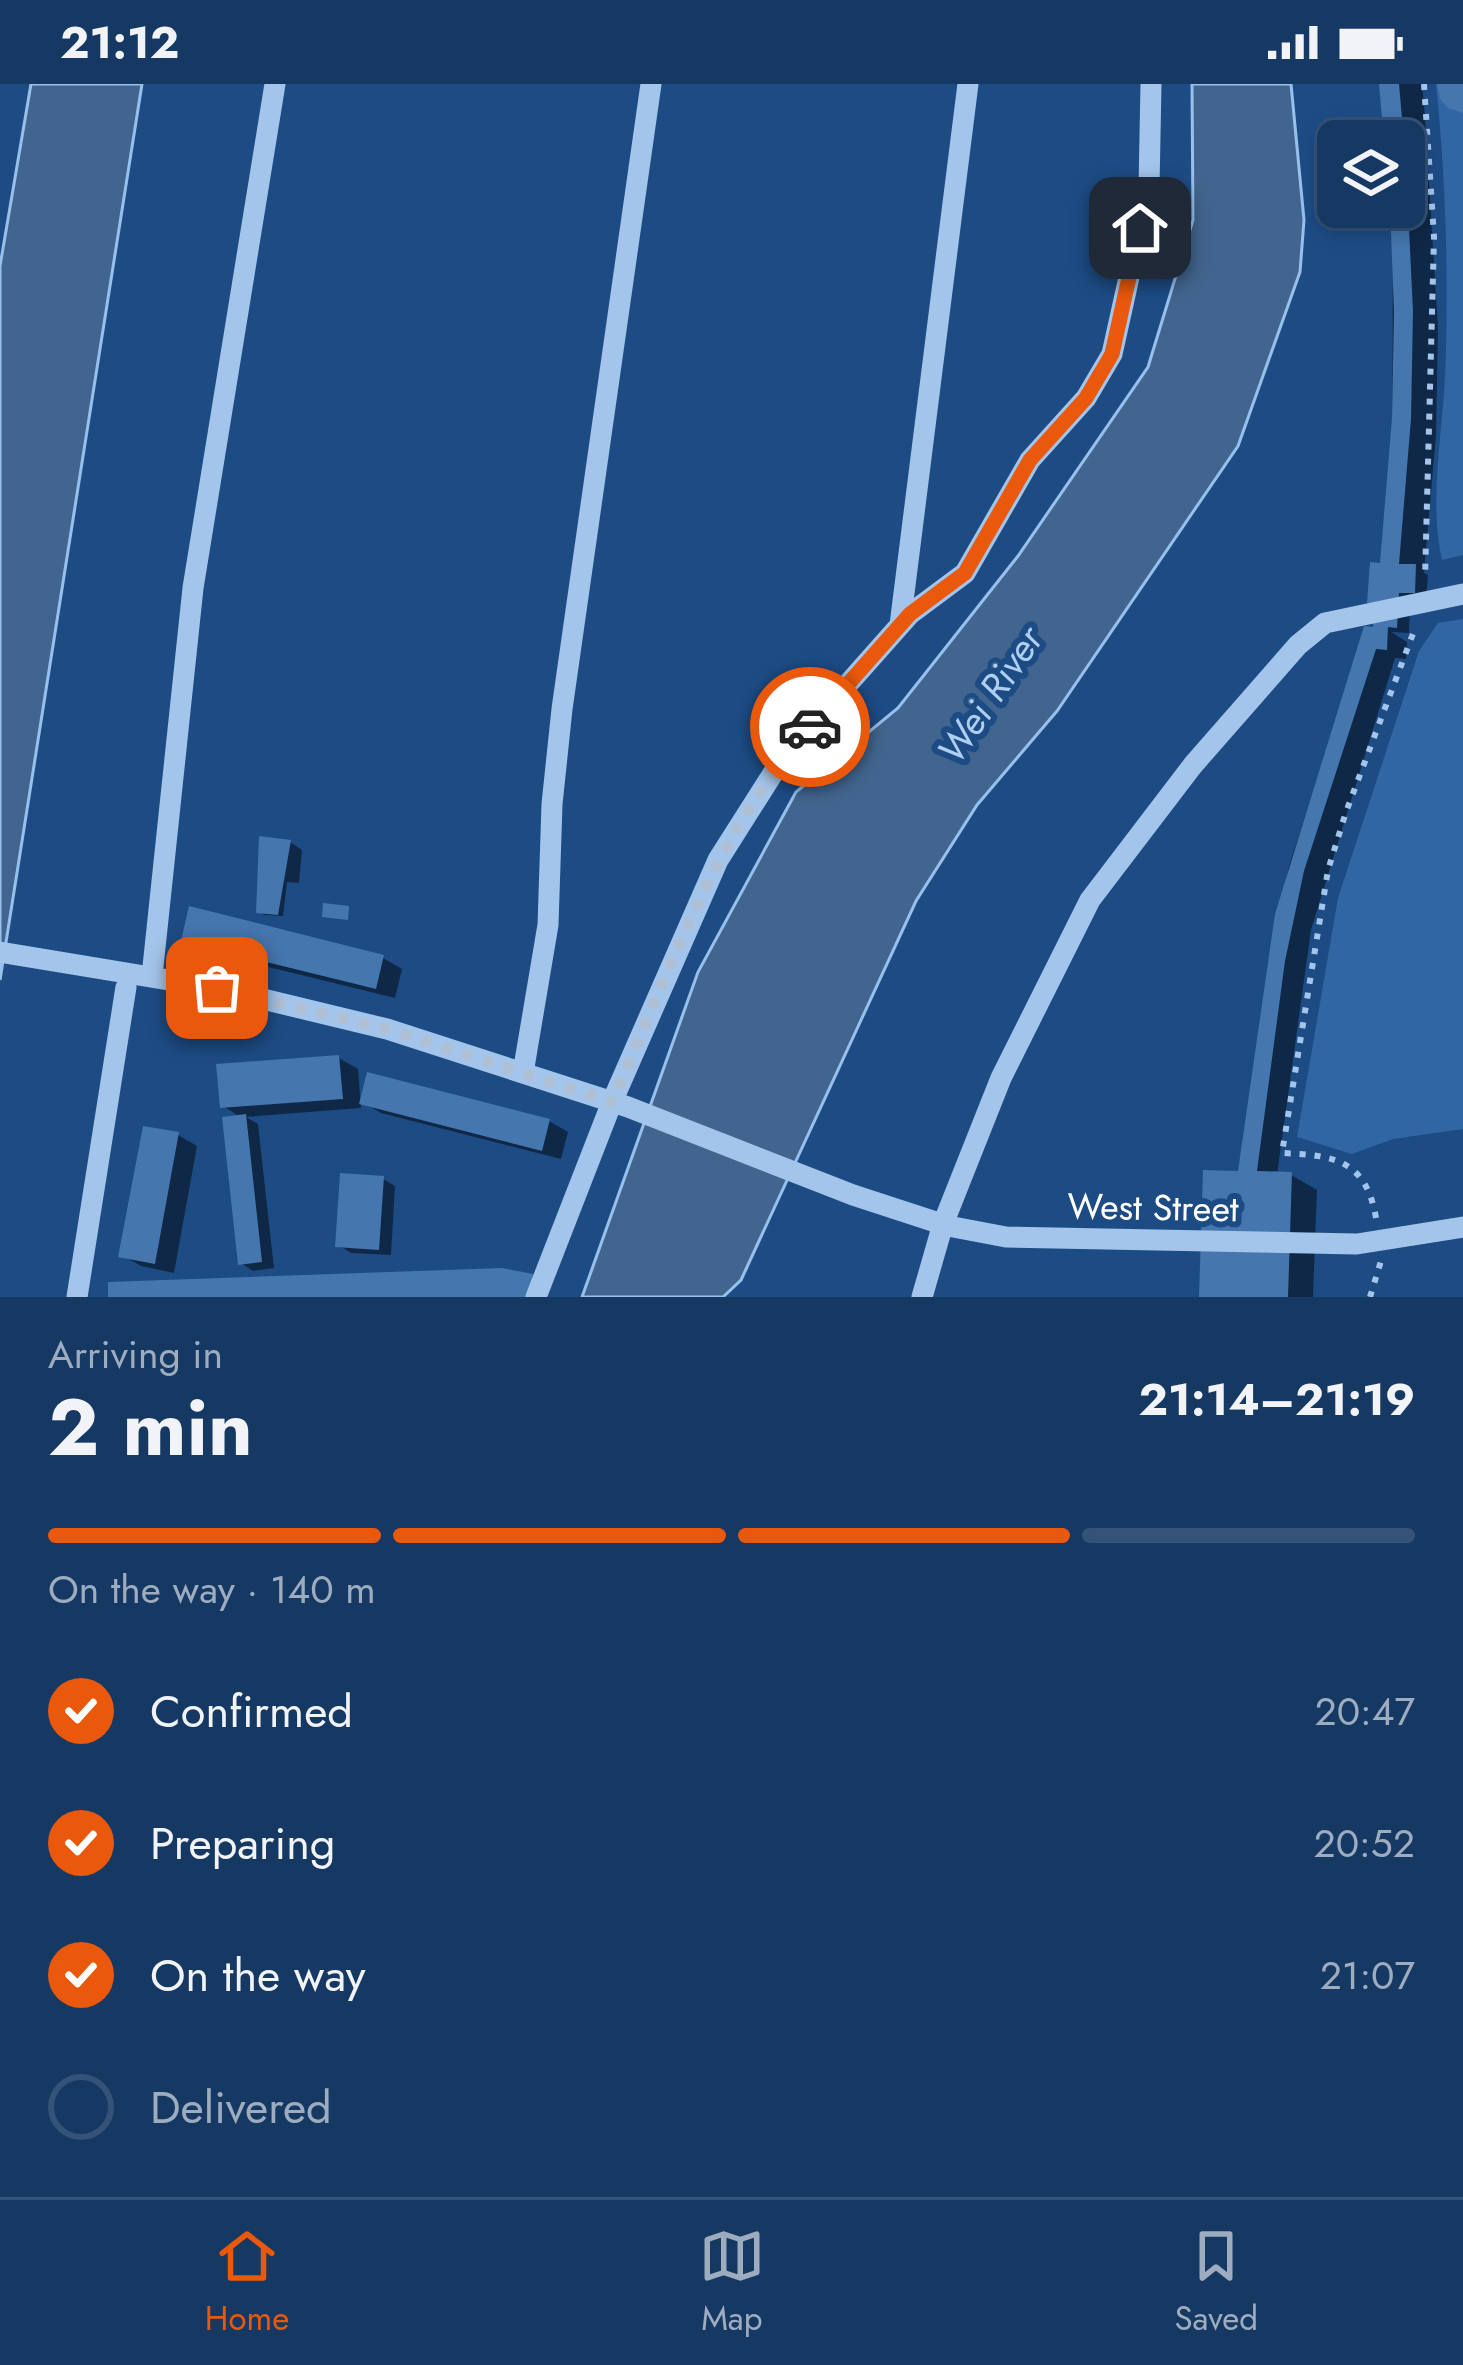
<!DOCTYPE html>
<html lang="en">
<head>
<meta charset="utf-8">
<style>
  body { margin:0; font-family:Jost,sans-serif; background:#23446d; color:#f1f3f6; height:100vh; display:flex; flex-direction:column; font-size:45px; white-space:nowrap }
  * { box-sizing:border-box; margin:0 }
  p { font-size:39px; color:#9eacbf }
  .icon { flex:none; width:66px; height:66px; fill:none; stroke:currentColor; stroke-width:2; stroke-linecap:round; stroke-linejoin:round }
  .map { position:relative; height:1213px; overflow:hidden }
  .details { display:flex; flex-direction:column; background:#163964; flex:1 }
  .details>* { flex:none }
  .tools { position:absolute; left:1317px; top:36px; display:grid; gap:24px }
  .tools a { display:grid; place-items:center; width:108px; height:108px; border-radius:18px; background:#163964; box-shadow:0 6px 18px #0003,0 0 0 3px #355378; font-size:60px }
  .pin { position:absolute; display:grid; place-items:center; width:102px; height:102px; color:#fff; margin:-51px; border-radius:24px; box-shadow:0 6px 18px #0006 }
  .courier { position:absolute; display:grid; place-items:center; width:120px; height:120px; margin:-60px; border:9px solid #ea580c; border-radius:50%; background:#fff; color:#222; box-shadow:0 3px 15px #0007 }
  .overview em { font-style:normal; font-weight:700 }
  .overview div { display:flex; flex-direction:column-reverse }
  .overview { display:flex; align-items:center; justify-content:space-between; height:204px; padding:0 48px }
  h1 { font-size:78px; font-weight:700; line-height:90px }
  .bar { display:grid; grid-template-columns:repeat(4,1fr); gap:18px 12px; align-content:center; height:144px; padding:0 48px }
  .bar i { height:15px; border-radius:9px; background:#355378 }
  .bar .current { background:#ea580c }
  .bar p { grid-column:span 4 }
  ol { padding:0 48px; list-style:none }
  li { display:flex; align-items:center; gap:36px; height:132px }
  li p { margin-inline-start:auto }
  li .icon { padding:12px; border-radius:50%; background:#ea580c; color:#fff; stroke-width:4 }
  li:last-child { color:#9eacbf }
  li i { width:66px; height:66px; border:6px solid #355378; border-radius:50% }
  .status { display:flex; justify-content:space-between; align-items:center; height:84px; padding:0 60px; background:#163964; direction:ltr }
  .status svg { height:33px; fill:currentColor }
  .menu { display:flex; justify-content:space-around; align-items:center; height:168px; border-top:3px solid #355378; background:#163964; font-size:33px; color:#9eacbf }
  .menu a { display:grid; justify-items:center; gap:6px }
  .menu .current { color:#ea580c }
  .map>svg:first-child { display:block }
  .green { fill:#3066a3 }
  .water { fill:#42658f; stroke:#97c0ed; stroke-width:3 }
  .shadow { fill:#0007 }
  .building { fill:#4576ae }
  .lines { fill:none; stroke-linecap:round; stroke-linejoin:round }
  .path { stroke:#a4c5eb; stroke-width:6; stroke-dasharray:6 9; stroke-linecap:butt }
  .minor { stroke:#a4c5eb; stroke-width:21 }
  .done { stroke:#b0c0d4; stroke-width:12; stroke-dasharray:0 21.6 }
  .route { stroke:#ea580c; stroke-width:15 }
  .labels { text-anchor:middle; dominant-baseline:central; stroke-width:12; stroke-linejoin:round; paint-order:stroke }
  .street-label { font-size:36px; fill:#fff; stroke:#1d4c85 }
  .water-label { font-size:39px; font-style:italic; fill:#afcff2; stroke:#1d4c85 }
</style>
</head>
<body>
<div class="status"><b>21:12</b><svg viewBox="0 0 49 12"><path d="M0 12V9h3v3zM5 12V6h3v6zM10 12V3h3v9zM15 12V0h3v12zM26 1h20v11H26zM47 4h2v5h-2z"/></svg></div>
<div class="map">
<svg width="1463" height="1213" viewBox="0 0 1463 1213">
  <rect width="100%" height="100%" fill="#1d4c85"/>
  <path class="green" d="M1436,0H1463V471L1442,476C1429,418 1442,353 1445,293C1449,197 1446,96 1436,0Z
    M1463,535V1045L1393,1055L1352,1070L1297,1053L1338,814L1419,567L1438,539Z"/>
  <path class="water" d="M31,0H142L0,896V182Z
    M1192,0H1291L1304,136L1300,188L1238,362L1057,627L977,721L916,817L741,1196L723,1213H582L698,888L796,708L898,624L1018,472L1148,283L1193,136Z"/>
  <path class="shadow" d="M1380,0H1422L1424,20L1438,243L1436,351L1424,489L1428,491L1426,514H1410L1409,549L1391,548L1407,558L1406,575L1395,574L1311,846L1277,1091H1291L1317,1106L1313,1213H1202L1206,1089L1241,1090L1269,874L1289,782L1366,546H1376L1392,482L1393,123H1404V57H1386Z
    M290,758L302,766L299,799L287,798L283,832L265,831L259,828Z
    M184,855L383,874L402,885L395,914L203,867Z
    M339,974L358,985L361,1024L246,1033L258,1040L274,1184L253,1187L241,1179L242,1034L223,1022Z
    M362,1018L549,1037L568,1048L561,1075L381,1029Z
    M178,1051L197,1062L174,1189L141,1182L122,1171Z
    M383,1095L395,1102L391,1171L351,1169L338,1161Z"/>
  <path class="building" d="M1379,0H1399L1404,57H1384Z
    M1437,0H1463V29L1448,24L1440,15Z
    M1404,104H1407L1413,227L1411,335L1399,480H1416L1415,509H1399L1397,544L1388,543L1387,566L1376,565L1304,787L1285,877L1257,1087L1292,1088L1288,1213H1199L1203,1086L1238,1087L1275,830L1364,542L1373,543L1374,520L1367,519L1370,478L1380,479L1392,334L1394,228L1390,123H1404Z
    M259,752L291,756L278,831L256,829Z
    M323,819L349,822L348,836L322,833Z
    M189,822L384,871L376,905L181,857Z
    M339,971L343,1015L220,1024L216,980Z
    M367,988L550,1035L542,1067L359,1020Z
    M246,1030L262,1178L238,1181L222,1033Z
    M143,1042L179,1048L155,1180L118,1173Z
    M340,1089L384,1092L379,1166L335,1163Z
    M502,1184L533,1190L529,1213H108V1198Z"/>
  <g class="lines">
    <path class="path" d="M1424,0L1434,153L1425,494
      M1376,1134C1366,1076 1334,1071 1282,1069L1328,786L1346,728L1414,547
      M1370,1213L1381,1177"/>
    <path class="minor" d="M900,541L968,0
      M0,868L217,904L387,945L628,1023L853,1111L948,1142L1006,1153L1357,1160L1463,1143
      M152,892L193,504L275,0
      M523,989L548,841L552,720L562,625L651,0
      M77,1213L126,903
      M536,1213L612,1018L718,776L784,672L910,530L965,489L1030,376L1086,314L1112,270L1149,103L1151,0
      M922,1213L943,1140L1001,994L1090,816L1193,681L1298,561L1325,539L1463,510"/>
  </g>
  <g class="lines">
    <path class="done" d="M217,904L387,945L612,1018C669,890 715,749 810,643"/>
    <path class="route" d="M810,643L910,530L965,489L1030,376L1086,314L1112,270L1140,144"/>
  </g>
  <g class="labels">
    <g class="street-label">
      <text transform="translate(1153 1123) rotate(1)">West Street</text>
    </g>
    <g class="water-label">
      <text transform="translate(990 611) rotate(-56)">Wei River</text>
    </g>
  </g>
</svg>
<div class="tools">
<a><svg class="icon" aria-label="layers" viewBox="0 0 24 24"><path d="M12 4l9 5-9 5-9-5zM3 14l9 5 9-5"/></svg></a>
</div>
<div class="pin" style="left:217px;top:904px;background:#ea580c"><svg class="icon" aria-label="bag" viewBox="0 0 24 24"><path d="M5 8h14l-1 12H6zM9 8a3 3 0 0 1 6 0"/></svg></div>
<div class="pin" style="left:1140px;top:144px;background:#1f2937"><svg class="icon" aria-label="home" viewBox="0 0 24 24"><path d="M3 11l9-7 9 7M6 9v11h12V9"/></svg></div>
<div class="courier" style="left:810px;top:643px"><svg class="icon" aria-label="car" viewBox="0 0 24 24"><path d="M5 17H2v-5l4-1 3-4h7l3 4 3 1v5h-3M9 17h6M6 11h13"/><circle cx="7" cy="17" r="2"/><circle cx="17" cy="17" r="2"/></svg></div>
</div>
<section class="details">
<div class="overview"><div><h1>2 min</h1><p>Arriving in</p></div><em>21:14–21:19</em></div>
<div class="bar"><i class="current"></i><i class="current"></i><i class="current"></i><i></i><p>On the way · 140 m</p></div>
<ol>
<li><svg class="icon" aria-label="check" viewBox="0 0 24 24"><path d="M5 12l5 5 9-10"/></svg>Confirmed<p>20:47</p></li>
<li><svg class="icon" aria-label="check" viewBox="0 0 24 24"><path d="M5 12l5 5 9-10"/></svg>Preparing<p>20:52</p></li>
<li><svg class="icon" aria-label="check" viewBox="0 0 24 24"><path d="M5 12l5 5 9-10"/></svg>On the way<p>21:07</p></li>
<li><i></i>Delivered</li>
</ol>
</section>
<nav class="menu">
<a class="current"><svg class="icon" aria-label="home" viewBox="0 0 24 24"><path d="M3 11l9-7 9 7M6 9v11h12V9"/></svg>Home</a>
<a><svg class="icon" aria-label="map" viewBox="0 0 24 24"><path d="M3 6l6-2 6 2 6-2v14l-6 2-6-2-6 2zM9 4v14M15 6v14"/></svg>Map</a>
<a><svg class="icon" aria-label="saved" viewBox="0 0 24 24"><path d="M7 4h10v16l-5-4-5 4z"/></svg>Saved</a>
</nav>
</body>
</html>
